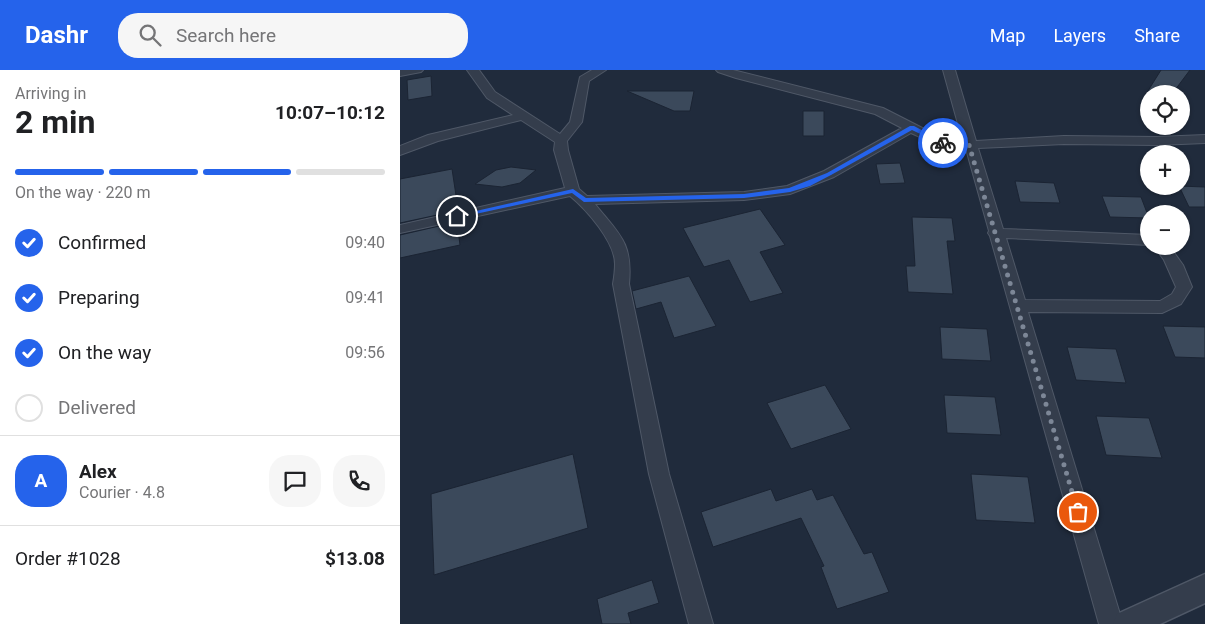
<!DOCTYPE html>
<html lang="en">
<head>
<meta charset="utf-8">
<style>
  body { margin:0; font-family:Roboto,sans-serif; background:#f6f6f6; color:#202124; height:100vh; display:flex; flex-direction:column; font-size:19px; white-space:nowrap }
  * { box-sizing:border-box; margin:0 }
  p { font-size:16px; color:#757577 }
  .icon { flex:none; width:28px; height:28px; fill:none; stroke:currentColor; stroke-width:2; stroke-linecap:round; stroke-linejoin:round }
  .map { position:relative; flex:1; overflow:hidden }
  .side { display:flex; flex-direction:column; background:#fff; width:400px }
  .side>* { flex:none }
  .fabs { position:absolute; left:740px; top:15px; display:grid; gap:10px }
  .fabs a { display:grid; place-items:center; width:50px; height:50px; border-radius:50%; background:#fff; box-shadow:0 1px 4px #0004; font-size:25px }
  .pin { position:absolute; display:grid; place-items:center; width:42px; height:42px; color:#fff; margin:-21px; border:2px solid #fff; border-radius:50%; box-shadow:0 1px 5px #0007 }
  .courier { position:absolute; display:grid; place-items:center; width:50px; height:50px; margin:-25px; border:4px solid #2563eb; border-radius:50%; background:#fff; color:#222; box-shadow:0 1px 6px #0007 }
  .summary em { font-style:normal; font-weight:700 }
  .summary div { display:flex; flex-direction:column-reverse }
  .summary { display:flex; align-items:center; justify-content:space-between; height:85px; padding:0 15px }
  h1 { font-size:32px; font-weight:700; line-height:38px }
  .bar { display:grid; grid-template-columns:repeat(4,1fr); gap:8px 5px; align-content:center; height:60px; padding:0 15px }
  .bar i { height:6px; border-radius:4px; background:#e0e0e0 }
  .bar .current { background:#2563eb }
  .bar p { grid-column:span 4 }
  .line { display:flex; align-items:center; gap:12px; padding:0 15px; border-top:1px solid #e0e0e0 }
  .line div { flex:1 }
  .round { display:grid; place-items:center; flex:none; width:52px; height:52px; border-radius:20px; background:#f6f6f6 }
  ol { padding:0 15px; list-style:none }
  li { display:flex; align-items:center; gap:15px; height:55px }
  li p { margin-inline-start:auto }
  li .icon { padding:5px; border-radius:50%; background:#2563eb; color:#fff; stroke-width:4 }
  li:last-child { color:#757577 }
  li i { width:28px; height:28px; border:2px solid #e0e0e0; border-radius:50% }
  header { display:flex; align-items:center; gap:30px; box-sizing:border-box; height:70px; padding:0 25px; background:#2563eb; color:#fff }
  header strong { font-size:24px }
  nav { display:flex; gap:28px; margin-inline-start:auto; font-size:18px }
  .search { width:350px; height:45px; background:#f6f6f6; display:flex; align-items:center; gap:12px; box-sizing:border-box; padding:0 18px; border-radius:20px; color:#757577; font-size:19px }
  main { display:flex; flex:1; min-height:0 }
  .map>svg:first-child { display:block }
  .building { fill:#3b495b; stroke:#1b2433 }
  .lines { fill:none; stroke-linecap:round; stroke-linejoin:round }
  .minor-casing { stroke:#4f5867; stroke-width:2 }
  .tertiary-casing { stroke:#4f5867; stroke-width:3 }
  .minor { fill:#343d4c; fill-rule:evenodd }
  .tertiary { fill:#343d4c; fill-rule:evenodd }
  .route { fill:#2563eb }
  .done { stroke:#7d8797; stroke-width:5; stroke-dasharray:0 9 }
</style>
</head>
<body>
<header>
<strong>Dashr</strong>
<div class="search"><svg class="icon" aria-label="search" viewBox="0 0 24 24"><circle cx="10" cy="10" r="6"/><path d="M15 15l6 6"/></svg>Search here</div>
<nav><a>Map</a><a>Layers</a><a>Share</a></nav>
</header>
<main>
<section class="side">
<div class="summary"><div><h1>2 min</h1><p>Arriving in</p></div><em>10:07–10:12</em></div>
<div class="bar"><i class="current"></i><i class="current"></i><i class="current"></i><i></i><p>On the way · 220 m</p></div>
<ol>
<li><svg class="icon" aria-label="check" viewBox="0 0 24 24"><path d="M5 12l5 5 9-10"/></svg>Confirmed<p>09:40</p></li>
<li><svg class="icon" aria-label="check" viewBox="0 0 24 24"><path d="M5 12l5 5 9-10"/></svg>Preparing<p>09:41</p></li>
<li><svg class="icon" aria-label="check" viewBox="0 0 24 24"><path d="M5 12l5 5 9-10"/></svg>On the way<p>09:56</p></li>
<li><i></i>Delivered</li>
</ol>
<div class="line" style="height:90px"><b class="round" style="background:#2563eb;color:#fff">A</b><div><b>Alex</b><p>Courier · 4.8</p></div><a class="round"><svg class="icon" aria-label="chat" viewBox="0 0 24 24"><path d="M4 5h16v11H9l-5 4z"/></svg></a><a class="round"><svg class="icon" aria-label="phone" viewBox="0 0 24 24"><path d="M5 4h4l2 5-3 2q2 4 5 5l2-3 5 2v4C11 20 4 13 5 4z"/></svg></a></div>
<div class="line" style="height:65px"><div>Order #1028</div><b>$13.08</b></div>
</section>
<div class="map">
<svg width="805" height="554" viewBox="0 0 805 554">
  <rect width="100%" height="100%" fill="#202b3c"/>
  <path class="building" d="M761,0H790L772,24H746Z
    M31,6L32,26L8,30L7,10Z
    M227,21H294L290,41H274Z
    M403,41H424V66H403Z
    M500,93L505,113L480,114L476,94Z
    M111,97L136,100L120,113L102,117L75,114L96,100Z
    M52,99L57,132H55L56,141L0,153V109Z
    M615,111L654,113L660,133L620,132Z
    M779,116L805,117V137H789Z
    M702,126L741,127L749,148L710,147Z
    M360,139L385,175L360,182L383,223L350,232L329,190L304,197L283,158Z
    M512,147L552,148L555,171H547L553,224L508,222L506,196H515Z
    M57,152L60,175L0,188V165Z
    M289,206L316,256L274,268L261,232L236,239L232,221Z
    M763,256L805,257V288L775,287Z
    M540,257L587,259L591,291L542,289Z
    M667,277L716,279L726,313L676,310Z
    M425,315L451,359L391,379L367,333Z
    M544,325L595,327L601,365L547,363Z
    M696,346L749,348L762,388L706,385Z
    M173,384L188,458L34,505L31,424Z
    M571,404L628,407L635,453L576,450Z
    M371,419L376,431L412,419L417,430L433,425L464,484L472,482L489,522L437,539L421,497L424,496L401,448L313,477L301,442Z
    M252,510L259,533L228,543L231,554H202L197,529Z"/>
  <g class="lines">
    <g class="minor-casing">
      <path id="minor" d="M0,0H23L21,2L0,6Z
        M67,0H79L95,22L160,64L170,52L180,7L192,0H206L189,11L182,52L167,71L168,80L179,119L187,126L344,122L387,116L424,101L502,58L475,44L336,8L318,2L316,0H333L483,38L540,67L553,72H563L543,0H555L576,71L664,66L757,67L805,65V73L757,75L664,74L578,78L603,159L749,165V175L606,168L625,230L760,231L772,224L776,217L764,190L754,176L770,177L783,195L792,217L781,234L762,243L628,242L723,554H699L590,166L588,163L589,161L566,79H547L511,63L434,107L390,124L344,130L195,134C219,164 233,172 229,214L269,404L313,554H289L249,404L213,214C214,208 215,201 215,194C215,172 187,140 170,126L0,163V155L165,118L154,80L155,72L121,50L38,71L0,85V76L28,65L113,45L87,28Z"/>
    </g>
    <g class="tertiary-casing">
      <path id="tertiary" d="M805,504V533L760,554H713L717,544Z"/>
    </g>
    <use href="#minor" class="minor"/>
    <use href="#tertiary" class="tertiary"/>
  </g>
  <path class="route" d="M510,56H514L546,73L541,74L512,60L431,105L410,116L390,122L344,128L184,132L172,123L57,148L54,146L173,119L186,128L344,124L389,118L427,103Z"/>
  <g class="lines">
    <path class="done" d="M543,73L552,76L569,75L678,442"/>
  </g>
</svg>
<div class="fabs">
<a><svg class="icon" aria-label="locate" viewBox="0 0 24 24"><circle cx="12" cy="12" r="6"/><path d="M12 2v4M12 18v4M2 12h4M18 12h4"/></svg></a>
<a>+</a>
<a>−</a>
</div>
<div class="pin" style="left:678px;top:442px;background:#ea580c"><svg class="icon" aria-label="bag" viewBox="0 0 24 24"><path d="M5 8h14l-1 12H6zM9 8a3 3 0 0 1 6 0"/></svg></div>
<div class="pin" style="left:57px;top:146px;background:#1f2937"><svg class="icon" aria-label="home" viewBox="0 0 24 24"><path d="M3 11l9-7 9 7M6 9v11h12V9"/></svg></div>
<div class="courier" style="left:543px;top:73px"><svg class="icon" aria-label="bike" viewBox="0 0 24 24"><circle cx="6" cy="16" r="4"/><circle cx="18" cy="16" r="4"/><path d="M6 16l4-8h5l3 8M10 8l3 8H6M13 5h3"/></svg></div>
</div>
</main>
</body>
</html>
